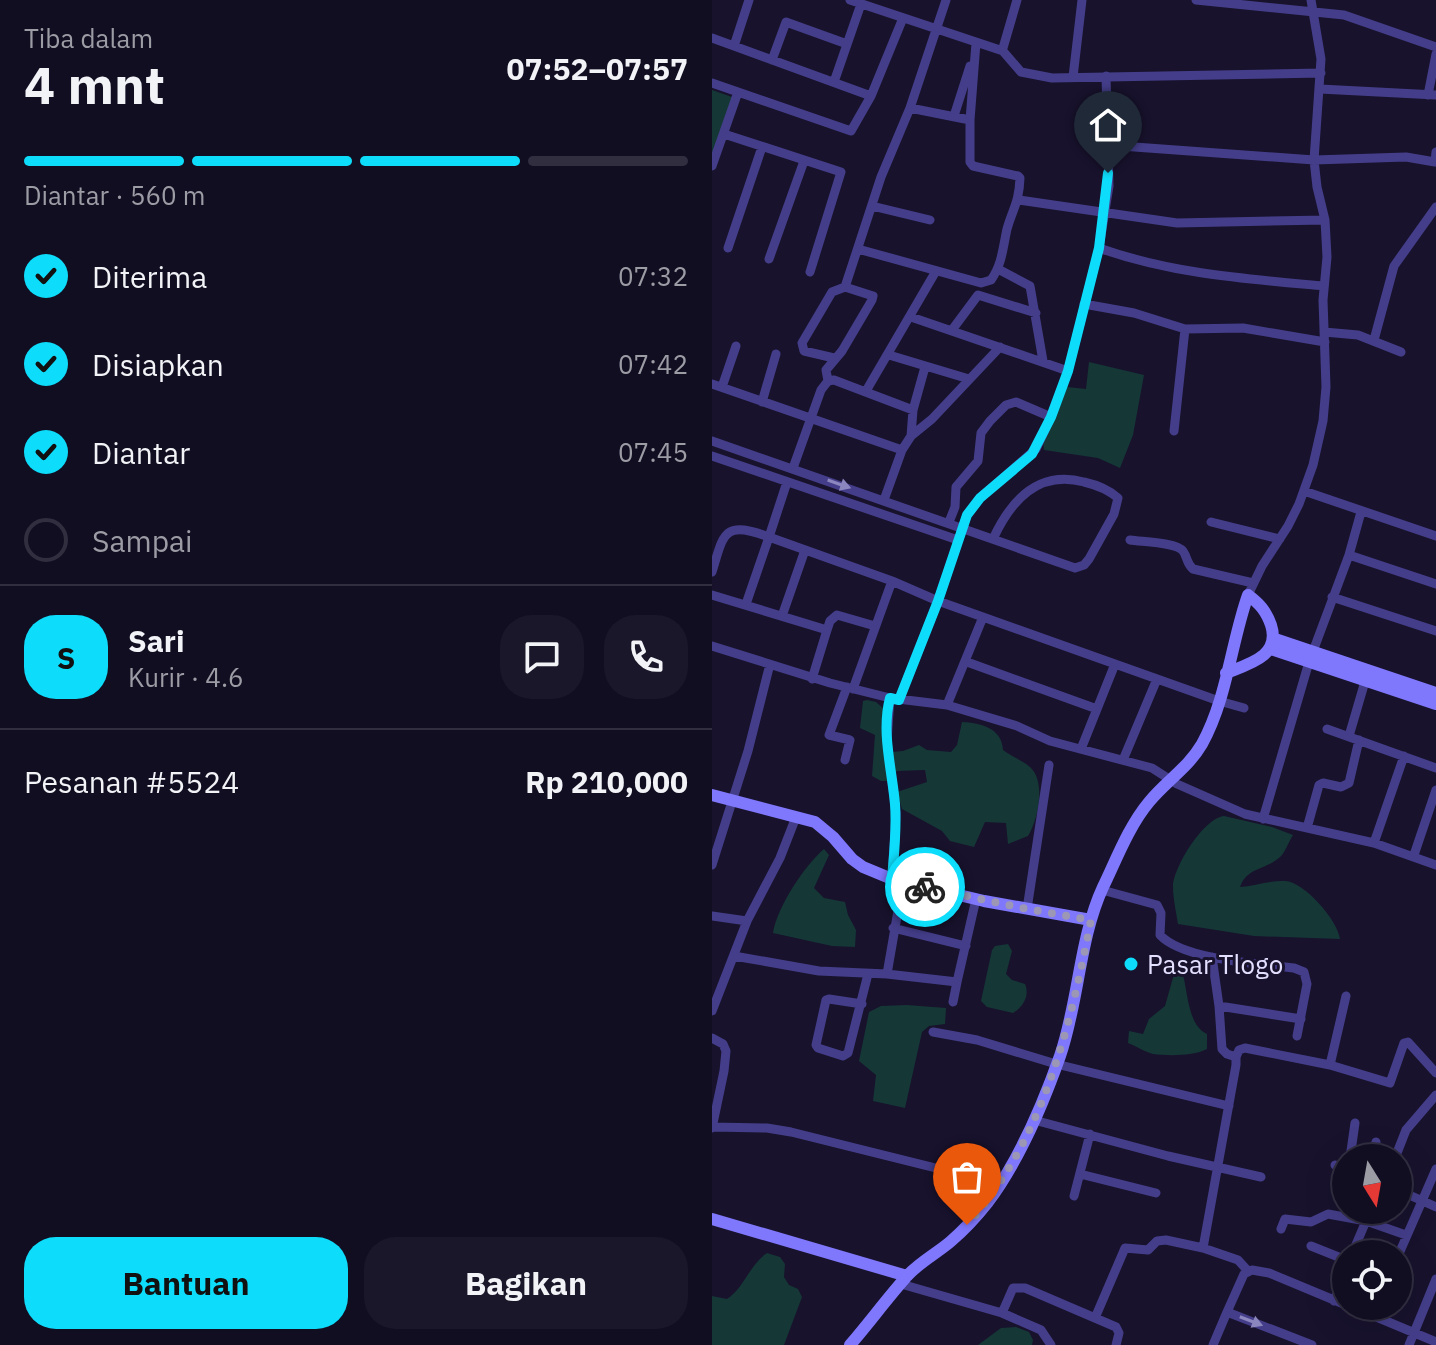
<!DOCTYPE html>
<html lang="id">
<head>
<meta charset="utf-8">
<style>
  body { margin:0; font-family:"IBM Plex Sans",sans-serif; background:#1b172a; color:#f1f3f6; height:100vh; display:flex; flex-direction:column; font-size:30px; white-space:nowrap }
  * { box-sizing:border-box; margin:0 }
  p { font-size:26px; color:#9c9ca5 }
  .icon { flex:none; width:44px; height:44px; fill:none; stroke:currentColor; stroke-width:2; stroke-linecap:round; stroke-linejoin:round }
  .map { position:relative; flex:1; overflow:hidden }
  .side { display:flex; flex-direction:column; background:#120e22; width:712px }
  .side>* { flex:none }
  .needle { width:52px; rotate:169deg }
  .tools { position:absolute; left:620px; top:1144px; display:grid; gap:16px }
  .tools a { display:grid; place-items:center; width:80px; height:80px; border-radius:50%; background:#120e22; box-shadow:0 8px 32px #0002,0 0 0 2px #312e40; font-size:40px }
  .pin { position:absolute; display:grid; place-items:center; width:68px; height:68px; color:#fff; margin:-82px -34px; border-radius:50% 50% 50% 0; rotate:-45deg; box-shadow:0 0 8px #0007 }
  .pin .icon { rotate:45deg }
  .courier { position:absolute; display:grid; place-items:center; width:80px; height:80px; margin:-40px; border:6px solid #0edcfb; border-radius:50%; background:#fff; color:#222; box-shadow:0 2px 10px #0007 }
  .headline em { font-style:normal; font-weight:800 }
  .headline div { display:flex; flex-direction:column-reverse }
  .headline { display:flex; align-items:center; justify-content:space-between; height:136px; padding:0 24px }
  h1 { font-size:52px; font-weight:800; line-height:60px }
  .bar { display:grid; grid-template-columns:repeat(4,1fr); gap:12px 8px; align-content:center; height:96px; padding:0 24px }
  .bar i { height:10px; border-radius:6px; background:#312e40 }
  .bar .current { background:#0edcfb }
  .bar p { grid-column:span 4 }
  .line { display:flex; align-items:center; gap:20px; padding:0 24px; border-top:2px solid #312e40 }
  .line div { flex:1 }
  .round { display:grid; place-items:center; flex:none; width:84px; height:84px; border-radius:32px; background:#1b172a }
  ol { padding:0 24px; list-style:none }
  li { display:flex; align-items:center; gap:24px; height:88px }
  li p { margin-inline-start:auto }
  li .icon { padding:8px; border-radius:50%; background:#0edcfb; color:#111; stroke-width:4 }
  li:last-child { color:#9c9ca5 }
  li i { width:44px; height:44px; border:4px solid #312e40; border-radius:50% }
  .cta { display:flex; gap:16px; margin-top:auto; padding:16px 24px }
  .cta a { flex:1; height:92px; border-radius:32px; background:#0edcfb; color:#111; font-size:32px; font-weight:800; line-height:92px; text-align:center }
  .cta a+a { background:#1b172a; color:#f1f3f6 }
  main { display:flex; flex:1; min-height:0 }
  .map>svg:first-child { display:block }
  .green { fill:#153736 }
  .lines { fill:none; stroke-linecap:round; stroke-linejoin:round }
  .street { stroke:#443e8a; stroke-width:9 }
  .secondary { stroke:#7f77fc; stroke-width:12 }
  .oneway { fill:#8c86be }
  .done { stroke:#9c97b5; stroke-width:8; stroke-dasharray:0 14.4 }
  .route { stroke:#0edcfb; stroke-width:10 }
  .poi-dot { fill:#0edcfb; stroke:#18122d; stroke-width:3 }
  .labels { text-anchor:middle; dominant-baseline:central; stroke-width:6; stroke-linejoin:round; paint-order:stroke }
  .poi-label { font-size:26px; fill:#e3dffe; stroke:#18122d; text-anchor:start }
</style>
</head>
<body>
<main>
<section class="side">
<div class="headline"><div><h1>4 mnt</h1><p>Tiba dalam</p></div><em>07:52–07:57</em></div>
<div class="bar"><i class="current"></i><i class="current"></i><i class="current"></i><i></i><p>Diantar · 560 m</p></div>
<ol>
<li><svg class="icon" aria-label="check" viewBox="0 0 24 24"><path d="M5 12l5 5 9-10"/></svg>Diterima<p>07:32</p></li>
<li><svg class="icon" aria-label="check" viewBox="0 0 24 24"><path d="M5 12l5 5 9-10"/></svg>Disiapkan<p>07:42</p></li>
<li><svg class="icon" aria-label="check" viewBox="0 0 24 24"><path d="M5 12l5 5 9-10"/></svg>Diantar<p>07:45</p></li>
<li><i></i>Sampai</li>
</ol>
<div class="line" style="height:144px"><b class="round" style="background:#0edcfb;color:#111">S</b><div><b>Sari</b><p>Kurir · 4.6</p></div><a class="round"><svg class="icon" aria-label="chat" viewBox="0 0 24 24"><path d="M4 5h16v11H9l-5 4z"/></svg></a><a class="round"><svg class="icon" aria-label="phone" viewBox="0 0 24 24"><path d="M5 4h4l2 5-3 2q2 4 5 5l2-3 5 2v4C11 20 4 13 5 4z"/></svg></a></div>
<div class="line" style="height:104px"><div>Pesanan #5524</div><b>Rp 210,000</b></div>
<div class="cta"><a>Bantuan</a><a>Bagikan</a></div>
</section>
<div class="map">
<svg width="724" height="1345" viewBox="0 0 724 1345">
  <rect width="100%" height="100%" fill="#18122d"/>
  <path class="green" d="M0,90L23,98L0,163Z
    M377,362L432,375L421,435L408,468L386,458L332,450L331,442L355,387L374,389Z
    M155,700L164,702L171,708L173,742L180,752L191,751L207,745L215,750L239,752L245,745L250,722C269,723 290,728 291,750C300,757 311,760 319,768C334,783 326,820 316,836L296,844L294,823L273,822L262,847L238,841L230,831L190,809L185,792L215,782L213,770L185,771L177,781H169L160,776L163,735L148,728L151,701Z
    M512,816L560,827L581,835C577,841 573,853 568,857C554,870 535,867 528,887C542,886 559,880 573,881C593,882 626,921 628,939L542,936L466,924C464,911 461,899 461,886C462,866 492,818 512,816Z
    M112,849L117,855L102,888L112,898L133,902L136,915L144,930L143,947L120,946L61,933C65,907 93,865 112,849Z
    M296,944L300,951L294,974L300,980L313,984C318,996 311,1007 301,1013L275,1007L269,1001L280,950L283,946Z
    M464,967L470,971C476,990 475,1025 495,1034V1049C482,1056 456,1056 441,1054C433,1052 424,1046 416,1043L417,1031L431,1034L437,1019L453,1006Z
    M195,1005L234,1008L233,1024L217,1026L210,1032L193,1108L161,1101L164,1075L147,1061L157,1012L169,1006Z
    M55,1253L68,1257L73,1264L72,1277L77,1285L86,1289L90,1297L72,1345H0V1296L15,1299C32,1288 38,1264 55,1253Z
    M304,1327L317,1332L321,1340L320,1345H266L289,1328Z"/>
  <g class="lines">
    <path class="street" d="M138,0L288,50L291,48L305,0
      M484,0L632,15L724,47
      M0,38L159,96
      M22,46L37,0
      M290,50L309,72L340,78L609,73
      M60,60L74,22L135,44
      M361,77L370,0
      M122,82L149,4
      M0,83L139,131L159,96L191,18
      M608,89L724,95
      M716,95L724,54
      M198,108L258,120
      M242,116L258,66
      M12,134L129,172L98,272
      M395,145L602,160L694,157L723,162L724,152
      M0,166L26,92
      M307,200L465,223L613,220
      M160,206L218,220
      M16,248L50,147
      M387,248C460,274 535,279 612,286
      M146,249L269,283L279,280C290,265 291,247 295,229C301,208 307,203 308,178L306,176L261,166L258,162V120L264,43
      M57,259L92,161
      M286,269L318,286L331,361
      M372,304L422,313L473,329L531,328L613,342
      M199,317L356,371
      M240,330L266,295L324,313
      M612,332L646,335L689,352
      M662,340L682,266L724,207
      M177,355L257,379
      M122,358L92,351L90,343L120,292L133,287L169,177L198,108L234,0
      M116,381L114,370L130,351L160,300L161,296L133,287
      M0,384L190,450
      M10,387L24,346
      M154,391L224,271
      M50,402L64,354
      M462,431L473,329
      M199,436L201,410L213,367
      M0,441L363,568L372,565L377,559L402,514L406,498C397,490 385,485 372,482C326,470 299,500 281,539
      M0,456L246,540
      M81,468L109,390L116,381L122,380L201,410
      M75,482L57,537L180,581L226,601L507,701L532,708
      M592,491L724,536
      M172,500L190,450L199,436L220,419L288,347
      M237,522L243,507L244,487L266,461L269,433L278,421L294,405L304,402L339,417
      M499,522L568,539
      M418,540C430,542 464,542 471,551C476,558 474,563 481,569L541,583
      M637,555L649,512
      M0,572C12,533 11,520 57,537L34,604
      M0,595L115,630L100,679
      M536,595L550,566L576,526L587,504L601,465L611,421L614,387L611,300L615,257L613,220L605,187L602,160L609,59L599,0
      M620,597L724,631
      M70,616L93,550
      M115,630L118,621L125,615L163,626
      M0,646L118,683L178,698L235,705L305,726L338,741L440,768L465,784L533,814L662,843L724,865
      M255,662L385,709
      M141,689L180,581
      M178,698L175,741L184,814L180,879
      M187,700L226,601L255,515L268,498L324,449L339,417L356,371L387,248L397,186L394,76
      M235,705L271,617
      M615,729L724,768
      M637,736L654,678
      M369,749L403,664
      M133,760L138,740L117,735L135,687
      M411,760L445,679
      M551,819L597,662L637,555L724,584
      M595,828L607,785L611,783L629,787L637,783L647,740
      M662,843L692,756
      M702,855L724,790
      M0,865L36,751L58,664
      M390,890L445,905L449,913L448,935C471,960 549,964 582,968L592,972L595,984L585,1036
      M315,909L337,765
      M0,916L35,921
      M181,928L254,946
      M22,956L107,971L175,974L245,982L264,899
      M500,957L507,1006L589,1019
      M175,974L191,882
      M241,1002L245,982
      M150,1004L117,999L114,1000L104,1045L106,1048L131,1056L136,1053L156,974
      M507,1006L510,1049L515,1054L524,1057V1065L491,1248L526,1260L536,1271
      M0,1011L35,921L68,858L84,817
      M221,1032L265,1040L344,1064L517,1106
      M0,1038L11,1044L14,1051L12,1071L0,1128
      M524,1057L527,1050L533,1048L618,1065L678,1083L692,1043L696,1042L724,1073
      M618,1065L634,996
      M322,1120L456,1156L549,1177
      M0,1127L55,1128L79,1132L288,1184
      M638,1158L643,1123
      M659,1158L664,1142
      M683,1158L694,1130L724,1095
      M623,1165L634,1169
      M368,1174L444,1193
      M686,1190L724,1207
      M362,1196L378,1134
      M569,1229L573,1219L599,1222L616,1214L654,1221L694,1235
      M599,1246L634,1260
      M640,1254L654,1221
      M686,1256L724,1169
      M189,1284L290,1313L329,1330L339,1345
      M622,1301L634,1271
      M636,1306L662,1316
      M666,1306L662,1316L724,1342
      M515,1312L532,1274L540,1270L557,1273L634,1305
      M290,1313L301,1288H313L404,1327L407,1333L404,1345
      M383,1318L413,1248L436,1250L445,1241L454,1240L491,1248
      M501,1345L515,1312L600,1345
      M697,1345L724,1279"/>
    <path class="secondary" d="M563,639L724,693
      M559,649L724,704
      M0,795L103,822L121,837L140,859L151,867L180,879L272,901L379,920
      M0,1219L195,1276
      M138,1345C158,1322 176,1297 196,1275C208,1262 225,1253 238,1242C252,1230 265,1216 276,1202C308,1159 330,1107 348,1056C367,1001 367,939 391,887C405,858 417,826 437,802C454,781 476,768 490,744C515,699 519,643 536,595C548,604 554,611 559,625C569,656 537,664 514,673"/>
  </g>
  <defs><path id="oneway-solid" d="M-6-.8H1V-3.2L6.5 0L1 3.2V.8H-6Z" transform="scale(2)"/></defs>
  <g class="oneway">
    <use href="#oneway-solid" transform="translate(127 484) rotate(19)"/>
    <use href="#oneway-solid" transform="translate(539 1321) rotate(21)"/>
  </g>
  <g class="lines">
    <path class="done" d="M213,887L315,909L379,920C358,1029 331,1140 255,1225"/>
    <path class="route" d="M213,887L180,879C182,854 185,829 183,804C180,769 169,732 178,698L187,700L226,601L255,515L268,498L320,454L339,417L356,371L387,248L396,173"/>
  </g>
  <circle class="poi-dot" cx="419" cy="964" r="8"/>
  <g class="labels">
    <g class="poi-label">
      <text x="435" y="964">Pasar Tlogo</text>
    </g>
  </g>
</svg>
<div class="tools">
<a><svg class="needle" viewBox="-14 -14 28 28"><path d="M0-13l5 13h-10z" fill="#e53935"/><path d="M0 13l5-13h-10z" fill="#9c9ca5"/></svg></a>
<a><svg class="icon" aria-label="locate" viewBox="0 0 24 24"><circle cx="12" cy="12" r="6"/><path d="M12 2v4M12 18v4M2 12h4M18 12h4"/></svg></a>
</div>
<div class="pin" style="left:255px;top:1225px;background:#ea580c"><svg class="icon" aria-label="bag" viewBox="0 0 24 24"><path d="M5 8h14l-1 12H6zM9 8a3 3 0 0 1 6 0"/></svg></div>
<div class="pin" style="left:396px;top:173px;background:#1f2937"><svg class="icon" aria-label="home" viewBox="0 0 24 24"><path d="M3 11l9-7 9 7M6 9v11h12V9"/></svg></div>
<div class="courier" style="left:213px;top:887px"><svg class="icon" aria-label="bike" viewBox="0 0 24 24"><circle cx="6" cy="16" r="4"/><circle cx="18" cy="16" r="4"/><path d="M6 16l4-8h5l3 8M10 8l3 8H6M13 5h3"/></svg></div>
</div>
</main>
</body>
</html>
